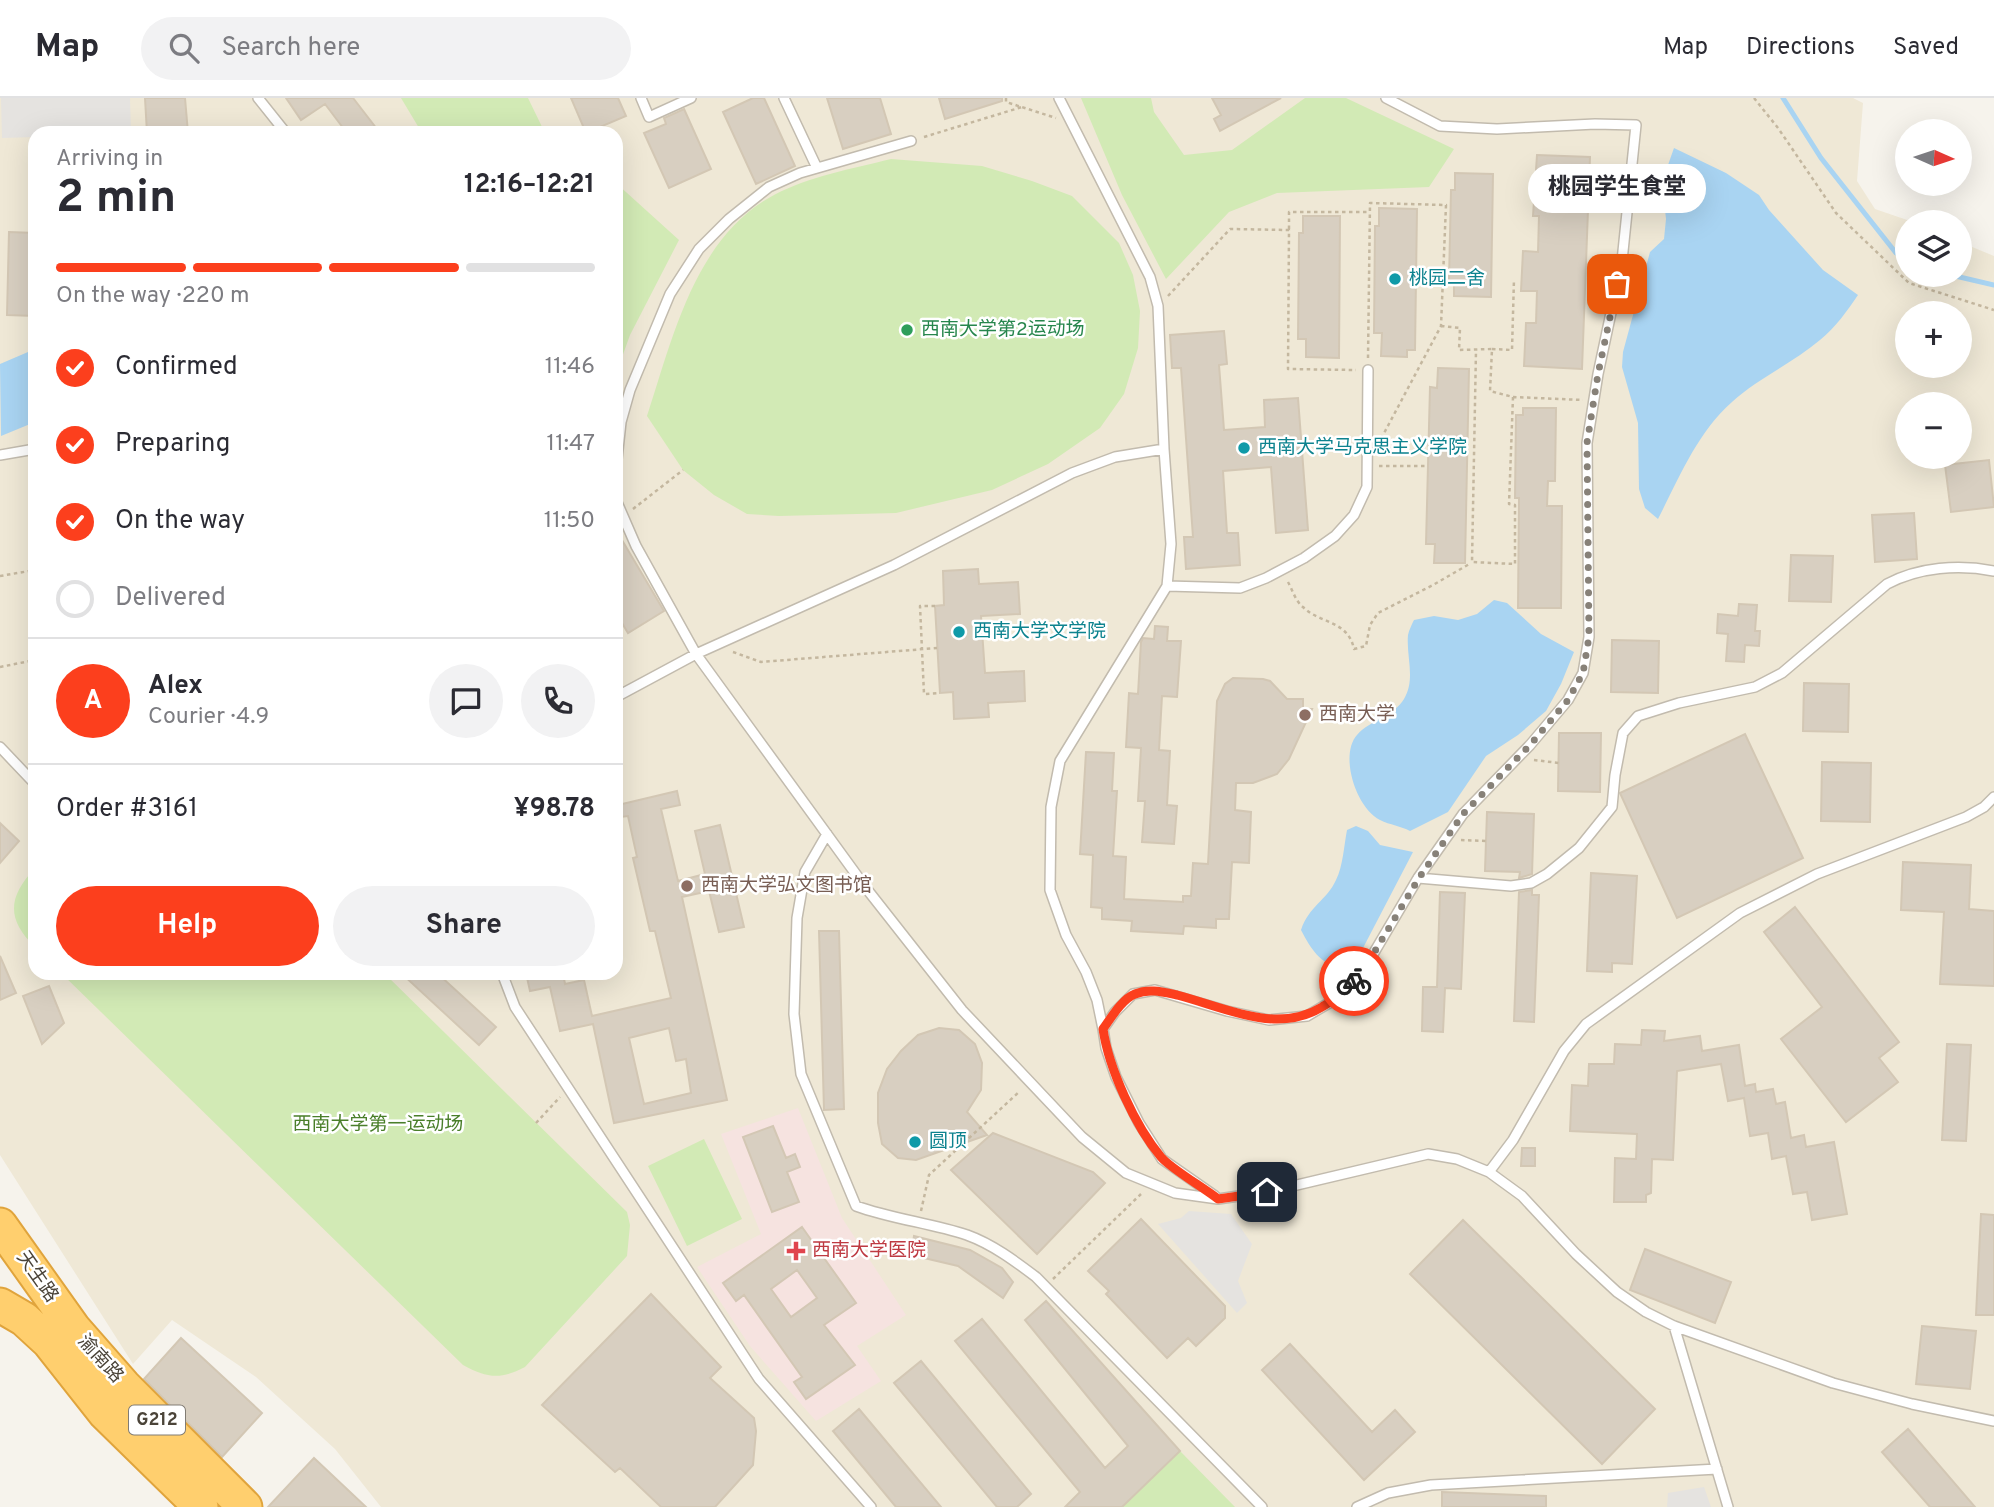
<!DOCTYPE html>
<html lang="en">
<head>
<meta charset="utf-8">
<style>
  body { margin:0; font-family:Overpass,"Noto Sans SC",sans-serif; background:#f2f2f3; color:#2b2b33; height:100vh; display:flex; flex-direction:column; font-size:26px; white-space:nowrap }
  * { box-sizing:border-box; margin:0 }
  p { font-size:23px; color:#7c7c81 }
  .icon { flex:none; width:38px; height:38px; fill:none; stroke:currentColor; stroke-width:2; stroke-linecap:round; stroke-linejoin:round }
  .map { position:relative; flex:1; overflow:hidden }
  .side { position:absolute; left:28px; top:28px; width:595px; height:854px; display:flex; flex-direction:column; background:#fff; border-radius:21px; box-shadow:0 7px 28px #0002 }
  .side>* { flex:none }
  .needle { width:46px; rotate:93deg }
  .buttons { position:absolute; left:1895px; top:21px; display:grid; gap:14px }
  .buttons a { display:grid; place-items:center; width:77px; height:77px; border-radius:50%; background:#fff; box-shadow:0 7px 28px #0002; font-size:35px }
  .pin { position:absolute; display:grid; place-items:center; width:60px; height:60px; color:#fff; margin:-30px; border-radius:14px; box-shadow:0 4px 10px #0006 }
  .courier { position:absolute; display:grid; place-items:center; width:70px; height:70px; margin:-35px; border:5px solid #fc3f1d; border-radius:50%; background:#fff; color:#222; box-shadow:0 2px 9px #0007 }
  .bubble { position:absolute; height:49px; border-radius:24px; background:#fff; box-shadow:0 7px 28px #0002; font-size:23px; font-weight:700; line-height:49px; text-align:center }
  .head em { font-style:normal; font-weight:700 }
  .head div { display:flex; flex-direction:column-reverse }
  .head { display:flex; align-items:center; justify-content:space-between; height:119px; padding:0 28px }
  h1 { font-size:46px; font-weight:700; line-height:52px }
  .bar { display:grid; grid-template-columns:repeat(4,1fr); gap:10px 7px; align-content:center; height:84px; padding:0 28px }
  .bar i { height:9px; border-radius:5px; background:#e1e1e2 }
  .bar .selected { background:#fc3f1d }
  .bar p { grid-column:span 4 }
  .line { display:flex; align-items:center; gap:18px; padding:0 28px; border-top:2px solid #e1e1e2 }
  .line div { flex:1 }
  .round { display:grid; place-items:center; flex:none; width:74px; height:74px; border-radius:37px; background:#f2f2f3 }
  ol { padding:0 28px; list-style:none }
  li { display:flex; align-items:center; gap:21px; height:77px }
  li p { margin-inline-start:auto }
  li .icon { padding:7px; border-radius:50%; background:#fc3f1d; color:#fff; stroke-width:4 }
  li:last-child { color:#7c7c81 }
  li i { width:38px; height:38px; border:4px solid #e1e1e2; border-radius:50% }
  .action { display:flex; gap:14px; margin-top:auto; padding:14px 28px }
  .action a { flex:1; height:80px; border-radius:42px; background:#fc3f1d; color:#fff; font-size:28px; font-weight:700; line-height:80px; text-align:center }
  .action a+a { background:#f2f2f3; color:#2b2b33 }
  header { display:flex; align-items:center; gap:42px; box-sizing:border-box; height:98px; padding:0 35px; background:#fff; border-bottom:2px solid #e1e1e2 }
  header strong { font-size:33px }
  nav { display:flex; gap:38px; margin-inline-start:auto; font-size:24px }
  .search { width:490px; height:63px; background:#f2f2f3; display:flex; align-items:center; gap:18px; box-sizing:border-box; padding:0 24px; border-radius:38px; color:#7c7c81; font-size:26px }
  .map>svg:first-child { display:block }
  .education { fill:#efe8d6; fill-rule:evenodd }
  .medical { fill:#f6e3e0 }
  .green { fill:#d2eab5 }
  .parking { fill:#e5e3e0 }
  .water { fill:#a9d4f2 }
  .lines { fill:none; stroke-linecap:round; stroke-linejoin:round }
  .stream { stroke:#a9d4f2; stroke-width:5 }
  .building { fill:#d8cfc1; stroke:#d3c7b4; stroke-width:2; fill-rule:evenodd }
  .lane-casing { stroke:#c2bbae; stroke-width:12 }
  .highway-casing { stroke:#e0a43c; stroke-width:37 }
  .path { stroke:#c4b79f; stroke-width:2.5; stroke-dasharray:3.5 3.5; stroke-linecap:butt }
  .lane { stroke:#fff; stroke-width:9 }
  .highway { stroke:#ffcf6e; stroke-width:33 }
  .done { stroke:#878178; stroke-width:7; stroke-dasharray:0 12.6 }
  .route { stroke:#fc3f1d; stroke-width:9 }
  .culture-dot { fill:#0f9aa8; stroke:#fff; stroke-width:2.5 }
  .leisure-dot { fill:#2e9e5b; stroke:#fff; stroke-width:2.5 }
  .education-dot { fill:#8d6e63; stroke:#fff; stroke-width:2.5 }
  .health-dot { fill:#e0444e; stroke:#fff; stroke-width:2.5 }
  .labels { text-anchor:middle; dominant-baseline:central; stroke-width:5; stroke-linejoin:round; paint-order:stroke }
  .shield { fill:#fff; stroke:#817c74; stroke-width:2 }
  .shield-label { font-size:18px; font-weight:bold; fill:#4b4439 }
  .culture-label { font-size:19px; fill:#0d838f; stroke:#fff; text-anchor:start }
  .leisure-label { font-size:19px; fill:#27864d; stroke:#fff; text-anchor:start }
  .education-label { font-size:19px; fill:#785e54; stroke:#fff; text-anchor:start }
  .park-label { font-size:19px; fill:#4a7f2a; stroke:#fff }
  .health-label { font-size:19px; fill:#be3a42; stroke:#fff; text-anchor:start }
  .street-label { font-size:19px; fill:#4b4439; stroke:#fff }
</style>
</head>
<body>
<header>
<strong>Map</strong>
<div class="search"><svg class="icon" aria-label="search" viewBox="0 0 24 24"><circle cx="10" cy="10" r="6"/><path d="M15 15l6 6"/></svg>Search here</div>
<nav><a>Map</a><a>Directions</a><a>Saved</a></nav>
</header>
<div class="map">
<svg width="1994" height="1409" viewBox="0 0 1994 1409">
  <rect width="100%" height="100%" fill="#f6f3ec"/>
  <path class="education" d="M0,0H1853L1863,5L1857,83L1875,111L1913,124H1908V177H1960V144L1994,158V1409H381L335,1351L256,1279L172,1222L133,1266L0,1057ZM35,35H616V875H35ZM1908,215H1960V268H1908ZM1908,306H1960V359H1908Z"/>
  <path class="medical" d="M798,1010L842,1120L906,1217L857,1248L881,1283L816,1323L750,1248L697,1169L761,1136L721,1036Z"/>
  <path class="green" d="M401,0H528L545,35H422Z
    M1081,0H1151L1154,14L1184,57L1232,52L1305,0H1346L1454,51L1429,89L1277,95L1229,114L1166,181L1122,97Z
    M891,61L982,68L1032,83L1072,98L1119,145L1133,177L1140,213L1138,250L1124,296L1100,330L1048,366L992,392L896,415L779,418L747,416L714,397L683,372L647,318C673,239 695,139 774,97C810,78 851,71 891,61Z
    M616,85L679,142L630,237L616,276Z
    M35,770V849C6,821 8,799 35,770Z
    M61,875H384L627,1114L630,1127L627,1158L525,1269C500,1282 487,1280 463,1267Z
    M704,1041L742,1121L687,1148L648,1068Z
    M1180,1353L1235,1409H1122Z"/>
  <path class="parking" d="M1,0H130L131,35H35V39L2,40Z
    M1189,1113L1231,1116L1252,1146L1238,1183L1247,1205L1237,1215L1158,1126L1181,1120Z
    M1704,1389L1711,1409H1667L1668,1395Z"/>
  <path class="water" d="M1674,50L1726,75L1759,97L1769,112L1823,172L1858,197C1847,213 1836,229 1820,242C1793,265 1758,280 1732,304C1697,335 1679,380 1658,421L1645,410L1639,391L1638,325L1622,269L1623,254L1650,154L1664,141L1666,121L1662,84Z
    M35,251V324L1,338L0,266Z
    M1494,502L1507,505L1541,536L1574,554L1561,586L1546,613L1518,637L1486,658L1448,714L1410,733C1401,728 1390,727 1380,722C1356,710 1339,657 1357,637C1370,622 1394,618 1404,601C1416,581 1406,558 1408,537C1409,532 1412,526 1414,522L1434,518L1458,522L1477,516Z
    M1356,728L1368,733L1380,747L1413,754L1363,850L1341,870C1320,866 1311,851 1301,832C1309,808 1327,802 1336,782C1343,768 1344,747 1347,732Z"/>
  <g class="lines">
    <path class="stream" d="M1783,0L1821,60L1896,155L1908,160
      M1951,177L1994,187"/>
  </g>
  <path class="building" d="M145,0H185L188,35H147Z
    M286,0H353L380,35H347L325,6L301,22Z
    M571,0H618L626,18L586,35Z
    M753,0H764L795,68L756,86L723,14Z
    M827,0H880L891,36L843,51Z
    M939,0H1002V3L945,21Z
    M1212,0H1281L1220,33L1214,21L1221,17Z
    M684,11L711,71L669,90L644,35L666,26L664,20Z
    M1537,57L1590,59L1582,271L1524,268L1526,225H1536L1537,193H1521L1523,153L1538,154L1539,118H1533Z
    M1455,75L1493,76L1491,199L1454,198V183L1449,182L1451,92H1455Z
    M1379,110L1417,111L1415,252H1407V259L1381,258L1382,235H1374L1375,128H1379Z
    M1303,118H1340L1339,260L1306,259V241H1298L1299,135H1303Z
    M9,134L35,135V218L7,217Z
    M1224,233L1227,266L1219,267L1224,332L1265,329L1264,302L1298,300L1308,432L1276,435L1271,369L1223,373L1227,435H1238L1240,467L1186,471L1184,439H1193L1181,270H1172L1170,237Z
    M1438,270L1469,271L1465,465H1434L1435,446H1426L1430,289L1437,290Z
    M1523,310H1556L1555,383H1548L1547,408H1562L1561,510H1518L1519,400H1515L1516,317H1523Z
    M1989,362L1994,409L1951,414L1945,367Z
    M1914,415L1917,461L1875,464L1872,417Z
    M616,432L664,513L628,535L616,515Z
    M1791,457L1833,458L1831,504L1789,503Z
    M978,471L979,486L1018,484L1020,516L981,518L985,575L1024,573L1025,603L988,605L989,619L954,621L953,594L940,595L935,508L944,507L943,473Z
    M1739,506L1757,507L1755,533H1760L1759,548L1745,547L1744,564L1726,563L1728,536L1717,535L1718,516L1738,518Z
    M1155,528L1168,529L1167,543H1181L1177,599L1162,598L1159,652L1170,653L1167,707L1177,708L1174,746L1142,744L1145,703H1138L1141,650L1126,649L1129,595L1138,596L1141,544L1143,540L1154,541Z
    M1612,542L1659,543L1658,595L1611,594Z
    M1233,580L1263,581L1270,583L1287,601H1303V611H1312L1289,661L1277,676L1253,685H1236L1235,712L1251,714L1249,765L1232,764L1229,821H1216V830L1184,828L1183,836L1131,833L1132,823L1102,821V810L1091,809L1093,757L1080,756L1086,654L1114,655L1112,693H1117L1113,758L1126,759L1124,801L1183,804V798H1191L1193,765L1208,766L1217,603L1225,586Z
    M1804,585L1849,586L1848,634L1803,633Z
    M1559,635H1601L1600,694L1558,693Z
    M1745,636L1803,760L1677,820L1620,695Z
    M1822,664L1871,665L1870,724L1821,723Z
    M677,693L680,707L661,711L678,783L705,776L695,733L720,727L744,829L719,834L709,793L682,799L727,1002L614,1025L593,926L560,933L550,889L530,893L526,875H563L565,886L584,882L592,918L671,900L655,833H650L633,760L637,759L628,718L621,719L618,707ZM669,930L676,963L686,961L691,995L644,1006L629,940Z
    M1487,714L1534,716L1532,776L1519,780L1520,774L1485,773Z
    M0,725L19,743L0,765Z
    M1903,764L1971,767L1969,811L1994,813V888L1940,886L1944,814L1901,812Z
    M1591,775L1637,778L1632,866L1612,865V874L1587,873Z
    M1532,792V797H1539L1534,924L1514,923L1519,794Z
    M1440,794L1465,795L1461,891L1445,890L1443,934L1422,933L1423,889H1437Z
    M1795,809L1899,944L1879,960L1898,984L1846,1024L1781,941L1822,909L1764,834Z
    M819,833H839L844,1011L824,1012Z
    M0,858L16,895L0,902Z
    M401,875H437L496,929L479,947Z
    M49,888L64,925L42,946L23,898Z
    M939,930L959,932L975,946L982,965L981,992L967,1014L987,1037L916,1062L898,1060L882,1046L878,1025V995L887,971L901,953L918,937Z
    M1642,932L1665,933L1664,943L1700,938L1702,953L1739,947L1745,988L1755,986L1756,994L1773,991L1776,1006L1785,1004L1791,1040L1804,1037L1806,1049L1834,1044L1847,1116L1812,1122L1807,1094L1793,1096L1786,1058L1772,1061L1768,1035L1750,1038L1744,1000L1728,1003L1721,966L1677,973L1673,1062L1652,1061L1651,1095L1646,1097V1104H1614L1615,1060L1636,1061L1637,1036L1570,1033L1572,987L1588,988L1589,966H1614L1615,946L1641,947Z
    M1947,946L1971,947L1966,1043L1942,1042Z
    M773,1028L786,1060L795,1056L800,1069L787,1074L799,1104L772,1114L743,1039Z
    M993,1035L1093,1074L1105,1085L1037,1156L951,1072Z
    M1522,1050H1535V1068H1521Z
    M1981,1116L1994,1117V1217H1976Z
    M1141,1121L1225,1208V1220L1196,1248L1188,1240L1167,1260L1106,1196L1109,1193L1088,1173Z
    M1463,1122L1655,1311L1602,1366L1410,1176Z
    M802,1129L856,1205L824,1227L855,1267L806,1301L794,1284L802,1279L744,1197L736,1203L723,1185ZM797,1172L817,1200L791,1219L771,1191Z
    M914,1138L970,1152L1002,1170L1013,1184L1003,1200L958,1168L911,1157Z
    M1645,1151L1731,1184L1715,1225L1630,1192Z
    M651,1196L721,1269L710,1280L754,1320L756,1333L753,1367L715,1409H661L620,1370L615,1374L542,1307Z
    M1046,1203L1180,1353L1122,1409H1065L1080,1394L955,1243L982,1221L1105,1370L1128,1348L1025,1222Z
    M1922,1228L1976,1233L1970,1291L1916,1286Z
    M181,1240L262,1315L222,1359L144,1281Z
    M1290,1246L1372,1334L1395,1312L1415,1334L1364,1382L1262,1272Z
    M921,1263L1031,1396L1017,1409H997L894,1285Z
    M859,1311L941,1409H896L833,1333Z
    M1908,1331L1975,1409H1930L1882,1354Z
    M314,1360L366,1409H268Z
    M1442,1394L1546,1398V1409H1442Z"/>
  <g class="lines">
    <g class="lane-casing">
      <path id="lane" d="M258,0L286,35
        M641,0L649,19L691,0
        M784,0L817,70
        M911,43L800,75L769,89L729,121L699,151L670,196L630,292L621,324L616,370V402L636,448L696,556L866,790L962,912L1082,1039L1126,1075L1175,1095L1218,1101L1267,1094L1428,1056L1457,1061L1489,1074L1522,1098L1576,1156L1617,1194L1646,1214L1674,1228L1833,1285L1912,1306L1994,1323
        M0,357L35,351
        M1167,488L1240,490L1266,480L1304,460L1335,438L1354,417L1367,389L1368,272
        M616,599L696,556L894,467L1072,375L1115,359L1164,351L1158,208L1150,179L1059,0
        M0,649L35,686
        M827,736L805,774L797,820L794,916L801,976L856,1108C892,1121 930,1125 967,1137C992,1146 1015,1163 1036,1179L1262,1409
        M1418,780L1511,788L1531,785L1547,776L1579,750L1612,709L1615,677L1623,635L1638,618L1679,605L1755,589L1782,575L1887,486C1919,469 1959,466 1994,473
        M502,875L515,909L759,1281L871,1409
        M1103,931L1097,902L1086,874L1066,837L1050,792L1051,709L1060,663L1167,488L1171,446L1164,351
        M1489,1074L1513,1042L1564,953L1586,926L1740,815L1817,776L1966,719L1984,709L1994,699
        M1215,1098L1162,1061L1139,1025L1116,979L1106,950L1103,931L1115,914L1133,896L1155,892L1227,913L1269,922L1307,918L1346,895L1372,858L1418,780L1463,716L1530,647L1568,602L1583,575L1589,539L1587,345L1598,276L1622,163L1636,27L1595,26L1497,31L1440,28L1386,0
        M1674,1228L1728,1409
        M1357,1409L1388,1395L1431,1387L1717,1371"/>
    </g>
    <g class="highway-casing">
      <path id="highway" d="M0,1127L74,1231L124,1288L245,1409
        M0,1207L24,1221L49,1244L105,1315L201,1409"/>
    </g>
    <path class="path" d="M1006,0V4L1056,20
      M1754,0L1778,30L1836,115L1909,185L1994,212
      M924,39L1022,9
      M1289,131V114H1370
      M1168,198L1230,131L1289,132L1288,271L1356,272
      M1441,228L1460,230L1459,252L1492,251L1490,293L1513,299L1509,406L1515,407V466L1472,464L1476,252
      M1492,251L1512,252L1514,181
      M1368,260L1370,105L1446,107L1441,228L1382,339
      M1513,299L1583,302
      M1379,368H1428
      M633,411L683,372
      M0,478L35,472
      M1288,484C1292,491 1296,504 1303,509C1320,526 1348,522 1354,551L1366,548L1370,527L1378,515L1433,487L1471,465
      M935,508H920L924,596L940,595
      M733,554L761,564L937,550
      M0,569L35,562
      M1534,662L1559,665
      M1461,742L1486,743
      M536,1025L560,999
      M921,1113L929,1077L1020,993
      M1053,1181L1141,1096"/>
    <use href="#lane" class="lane"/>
    <use href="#highway" class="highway"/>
  </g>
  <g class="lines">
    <path class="done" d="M1354,883L1372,858L1419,780L1463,716L1530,647L1568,602L1583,575L1589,539L1587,345L1598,276L1617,186"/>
    <path class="route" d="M1267,1094L1218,1101C1204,1090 1170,1070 1161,1059C1135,1028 1109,971 1103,931C1111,920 1122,901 1135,896C1149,890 1163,894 1177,897C1224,909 1276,937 1322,909C1335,901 1345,895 1354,883"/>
  </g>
  <g class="culture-dot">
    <circle cx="1395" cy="181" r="7"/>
    <circle cx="1244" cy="350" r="7"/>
    <circle cx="959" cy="534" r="7"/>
    <circle cx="915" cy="1044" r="7"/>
  </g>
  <circle class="leisure-dot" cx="907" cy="232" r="7"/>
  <g class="education-dot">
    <circle cx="1305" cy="617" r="7"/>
    <circle cx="687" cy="788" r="7"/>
  </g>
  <path class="health-dot" d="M792.5 1142.5h7v7h7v7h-7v7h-7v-7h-7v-7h7z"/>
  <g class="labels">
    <rect class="shield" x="129" y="1307.5" width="56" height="29" rx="5"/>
    <g class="shield-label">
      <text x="157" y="1322">G212</text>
    </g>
    <g class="culture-label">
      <text x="1409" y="181">桃园二舍</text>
      <text x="1258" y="350">西南大学马克思主义学院</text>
      <text x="973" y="534">西南大学文学院</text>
      <text x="929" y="1044">圆顶</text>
    </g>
    <g class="leisure-label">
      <text x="921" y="232">西南大学第2运动场</text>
    </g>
    <g class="education-label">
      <text x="1319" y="617">西南大学</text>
      <text x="701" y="788">西南大学弘文图书馆</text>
    </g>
    <g class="park-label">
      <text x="378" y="1027">西南大学第一运动场</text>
    </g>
    <g class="health-label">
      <text x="812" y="1153">西南大学医院</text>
    </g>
    <g class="street-label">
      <text transform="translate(37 1179) rotate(55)">天生路</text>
      <text transform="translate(100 1261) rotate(48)">渝南路</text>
    </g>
  </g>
</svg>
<div class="buttons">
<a><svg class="needle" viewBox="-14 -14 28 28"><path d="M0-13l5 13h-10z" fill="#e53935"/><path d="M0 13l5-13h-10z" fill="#7c7c81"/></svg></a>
<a><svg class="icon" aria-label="layers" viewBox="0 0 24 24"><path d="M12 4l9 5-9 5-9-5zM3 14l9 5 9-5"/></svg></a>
<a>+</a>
<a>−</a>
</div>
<div class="pin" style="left:1617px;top:186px;background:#ea580c"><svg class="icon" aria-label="bag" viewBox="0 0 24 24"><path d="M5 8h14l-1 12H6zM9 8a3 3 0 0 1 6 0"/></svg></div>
<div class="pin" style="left:1267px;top:1094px;background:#1f2937"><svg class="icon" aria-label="home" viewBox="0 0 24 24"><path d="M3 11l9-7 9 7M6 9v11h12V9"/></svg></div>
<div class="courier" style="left:1354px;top:883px"><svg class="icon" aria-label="bike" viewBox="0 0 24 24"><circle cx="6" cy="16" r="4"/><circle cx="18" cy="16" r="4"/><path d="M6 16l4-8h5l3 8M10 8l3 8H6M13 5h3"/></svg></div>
<div class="bubble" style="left:1528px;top:66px;width:178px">桃园学生食堂</div>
<section class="side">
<div class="head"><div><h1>2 min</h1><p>Arriving in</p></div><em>12:16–12:21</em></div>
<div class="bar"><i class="selected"></i><i class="selected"></i><i class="selected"></i><i></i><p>On the way · 220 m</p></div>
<ol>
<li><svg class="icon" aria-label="check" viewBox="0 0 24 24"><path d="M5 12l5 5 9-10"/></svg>Confirmed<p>11:46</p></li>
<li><svg class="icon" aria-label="check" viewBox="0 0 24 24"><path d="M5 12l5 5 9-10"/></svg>Preparing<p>11:47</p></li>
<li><svg class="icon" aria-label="check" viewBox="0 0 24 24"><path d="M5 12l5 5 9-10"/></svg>On the way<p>11:50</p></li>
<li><i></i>Delivered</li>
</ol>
<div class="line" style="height:126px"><b class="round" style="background:#fc3f1d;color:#fff">A</b><div><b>Alex</b><p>Courier · 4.9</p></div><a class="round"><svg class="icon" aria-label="chat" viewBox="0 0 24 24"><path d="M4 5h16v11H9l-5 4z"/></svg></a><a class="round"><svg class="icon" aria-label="phone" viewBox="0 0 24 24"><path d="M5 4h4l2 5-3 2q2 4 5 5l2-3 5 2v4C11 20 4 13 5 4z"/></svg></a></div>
<div class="line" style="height:91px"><div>Order #3161</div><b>¥98.78</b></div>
<div class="action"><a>Help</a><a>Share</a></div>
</section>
</div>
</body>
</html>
